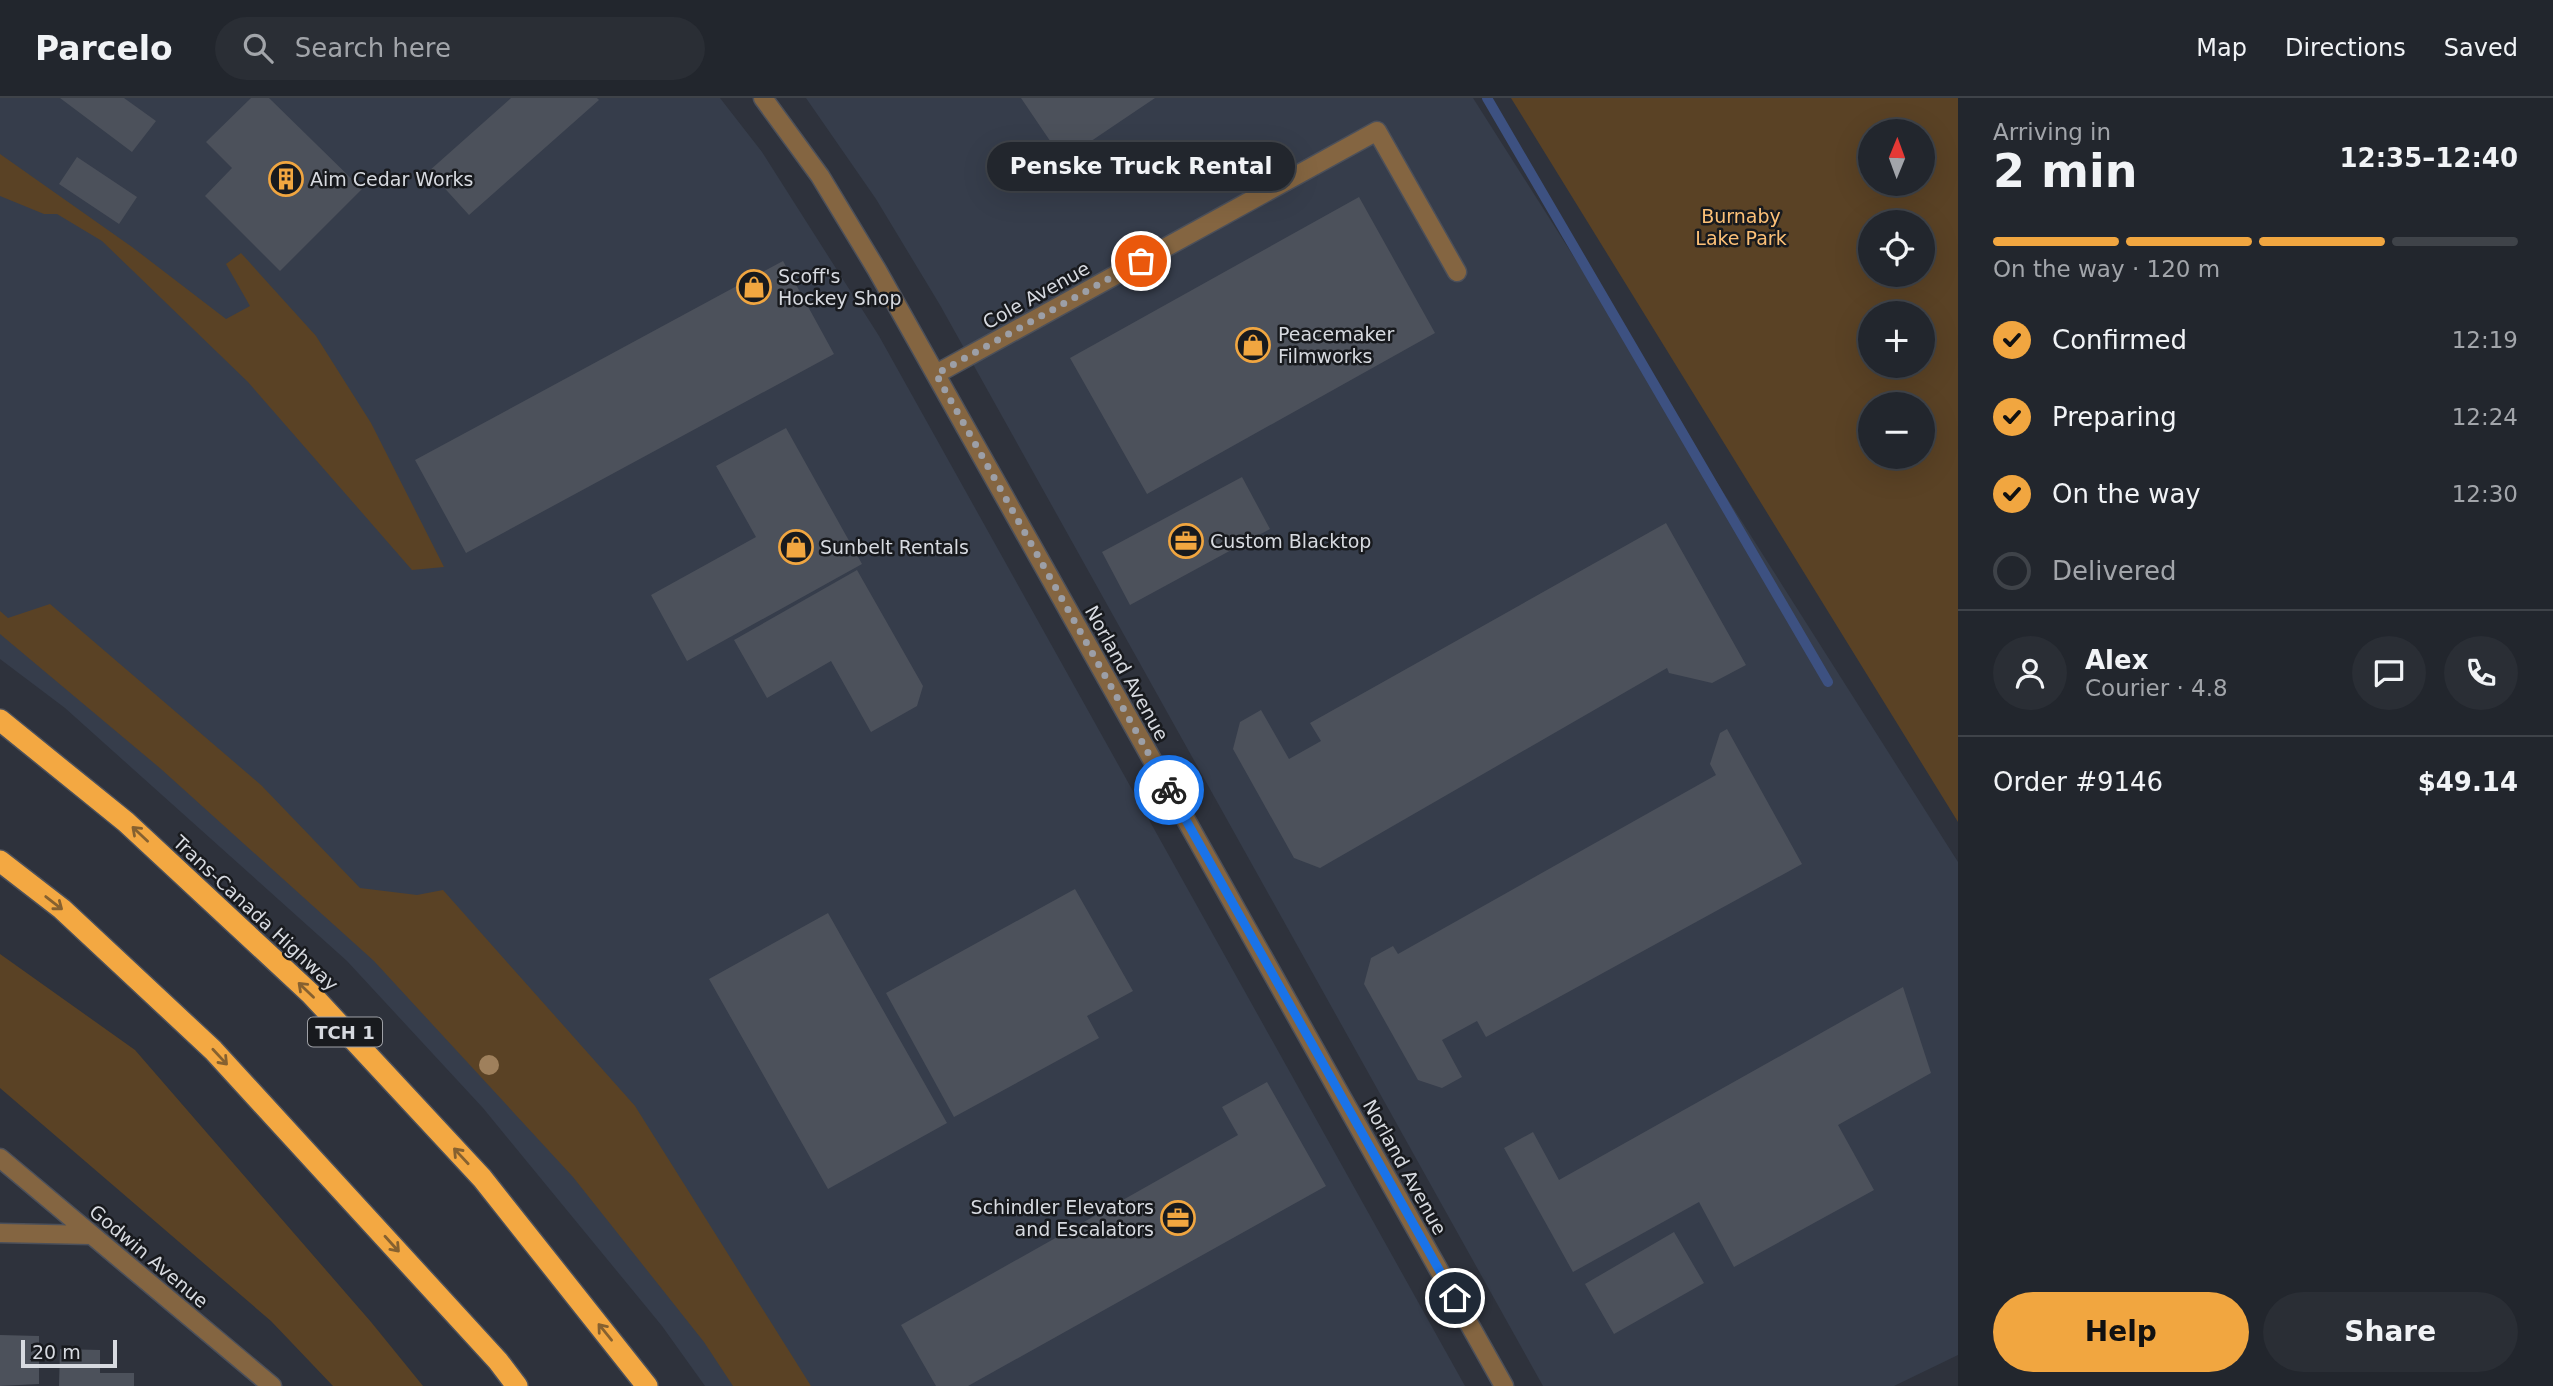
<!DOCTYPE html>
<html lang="en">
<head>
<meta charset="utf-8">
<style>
  body { margin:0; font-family:"DejaVu Sans",sans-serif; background:#2a2e35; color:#f1f3f6; height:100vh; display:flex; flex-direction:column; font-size:26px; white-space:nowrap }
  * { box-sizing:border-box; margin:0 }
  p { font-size:23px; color:#a2a5aa }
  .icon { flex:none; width:38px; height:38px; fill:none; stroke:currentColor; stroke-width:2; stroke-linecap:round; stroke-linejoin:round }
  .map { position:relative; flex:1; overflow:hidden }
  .details { display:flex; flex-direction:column; background:#22262d; width:595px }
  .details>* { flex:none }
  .needle { width:46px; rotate:1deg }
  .buttons { position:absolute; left:1858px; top:21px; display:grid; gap:14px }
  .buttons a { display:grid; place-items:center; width:77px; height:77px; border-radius:50%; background:#22262d; box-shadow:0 7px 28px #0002,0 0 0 2px #3f4349; font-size:35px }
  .scale { position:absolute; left:21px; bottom:18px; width:96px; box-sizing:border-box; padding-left:7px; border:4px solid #d7dae0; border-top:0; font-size:19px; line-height:24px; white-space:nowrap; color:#d7dae0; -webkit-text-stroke:5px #181a1e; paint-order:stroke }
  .pin { position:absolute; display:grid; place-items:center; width:60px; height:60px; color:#fff; margin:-30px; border:4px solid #fff; border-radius:50%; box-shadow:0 2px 7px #0007 }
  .courier { position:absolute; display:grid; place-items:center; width:70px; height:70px; margin:-35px; border:5px solid #1a73e8; border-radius:50%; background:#fff; color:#222; box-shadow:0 2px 9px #0007 }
  .bubble { position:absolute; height:49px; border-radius:24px; background:#22262d; box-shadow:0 7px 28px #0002,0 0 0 2px #3f4349; font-size:23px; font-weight:700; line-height:49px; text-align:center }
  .headline em { font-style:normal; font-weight:700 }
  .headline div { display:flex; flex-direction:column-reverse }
  .headline { display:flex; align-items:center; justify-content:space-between; height:119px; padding:0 35px }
  h1 { font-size:46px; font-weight:700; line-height:52px }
  .bar { display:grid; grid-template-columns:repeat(4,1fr); gap:10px 7px; align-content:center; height:84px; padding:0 35px }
  .bar i { height:9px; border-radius:5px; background:#3f4349 }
  .bar .active { background:#f1a640 }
  .bar p { grid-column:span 4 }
  .line { display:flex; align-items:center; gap:18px; padding:0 35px; border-top:2px solid #3f4349 }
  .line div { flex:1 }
  .round { display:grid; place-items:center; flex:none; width:74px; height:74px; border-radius:37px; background:#2a2e35 }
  ol { padding:0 35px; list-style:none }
  li { display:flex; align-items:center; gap:21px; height:77px }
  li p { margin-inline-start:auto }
  li .icon { padding:7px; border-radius:50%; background:#f1a640; color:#111; stroke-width:4 }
  li:last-child { color:#a2a5aa }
  li i { width:38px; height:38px; border:4px solid #3f4349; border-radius:50% }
  .button { display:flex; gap:14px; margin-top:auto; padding:14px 35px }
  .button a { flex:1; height:80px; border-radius:42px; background:#f1a640; color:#111; font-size:28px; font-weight:700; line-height:80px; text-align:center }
  .button a+a { background:#2a2e35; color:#f1f3f6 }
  header { display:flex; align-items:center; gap:42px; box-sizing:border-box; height:98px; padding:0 35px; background:#22262d; border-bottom:2px solid #3f4349 }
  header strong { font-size:33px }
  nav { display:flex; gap:38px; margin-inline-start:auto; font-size:24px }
  .search { width:490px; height:63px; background:#2a2e35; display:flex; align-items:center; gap:18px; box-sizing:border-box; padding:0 24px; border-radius:38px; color:#a2a5aa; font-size:26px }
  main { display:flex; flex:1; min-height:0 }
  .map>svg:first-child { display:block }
  .built { fill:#363d4b }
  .green { fill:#5a4225; fill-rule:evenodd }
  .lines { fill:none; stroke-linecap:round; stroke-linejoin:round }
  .stream { stroke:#3d5181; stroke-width:10 }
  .building { fill:#4c515b }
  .minor-casing { stroke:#4c505a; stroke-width:21 }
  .highway-casing { stroke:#4c505a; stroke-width:24 }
  .minor { stroke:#846541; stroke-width:18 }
  .highway { stroke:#f3a842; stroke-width:21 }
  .tree { fill:#9f805c }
  .oneway { stroke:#866130 }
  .done { stroke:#9c9fa7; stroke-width:7; stroke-dasharray:0 12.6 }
  .route { stroke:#1a73e8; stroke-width:9 }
  .labels { text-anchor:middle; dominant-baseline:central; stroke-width:5; stroke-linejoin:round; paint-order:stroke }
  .shield { fill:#181a1e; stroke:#9ea0a6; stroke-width:2 }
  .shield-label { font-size:18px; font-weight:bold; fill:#d7dae0 }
  .poi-label { font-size:19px; fill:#d7dae0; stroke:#181a1e; text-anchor:start }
  .park-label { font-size:19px; fill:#fcc077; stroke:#181a1e }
  .street-label { font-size:19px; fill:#d7dae0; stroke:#181a1e }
</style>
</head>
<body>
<header>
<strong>Parcelo</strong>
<div class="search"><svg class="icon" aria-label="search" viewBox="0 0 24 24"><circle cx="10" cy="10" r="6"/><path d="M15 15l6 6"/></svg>Search here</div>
<nav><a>Map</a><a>Directions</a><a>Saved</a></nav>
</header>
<main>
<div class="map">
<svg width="1958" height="1288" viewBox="0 0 1958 1288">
  <rect width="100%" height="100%" fill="#2e323c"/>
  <path class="built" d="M0,0H720L762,54L879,238L1465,1288H705L662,1228L483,1010L347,863L65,610L0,561Z
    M806,0H1473L1958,764V1257L1894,1288H1543L940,207L876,101Z"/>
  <path class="green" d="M1511,0H1958V724ZM1871,33H1923V86H1871ZM1871,124H1923V177H1871ZM1923,215V268H1871V215ZM1923,306V359H1871V306Z
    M0,56L132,149L226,221L250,208L226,166L241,155L316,238L371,325L444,469L412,472L248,284L102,143L57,116H44L0,98Z
    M50,506L261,687L360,790L417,797L443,792L635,1008L811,1288H733L704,1244L573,1079L374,863L161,671L0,536V513L8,520Z
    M0,856L135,952L371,1224L423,1288H333L271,1223L0,990Z"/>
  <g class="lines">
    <path class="stream" d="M1487,0L1828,584"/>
  </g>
  <path class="building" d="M60,0H124L156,23L132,54Z
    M251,0H269L362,91L280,173L205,98L232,70L206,44Z
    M511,0H597L599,2L469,117L429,73Z
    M1021,0H1155L1063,62Z
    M77,59L137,99L119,126L59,86Z
    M1359,99L1435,235L1147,396L1070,260Z
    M783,163L834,256L466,455L415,362Z
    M786,330L862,466L687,563L651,497L756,439L716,368Z
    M1242,379L1270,431L1130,507L1102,454Z
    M1666,425L1746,567L1712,585L1669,575L1667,570L1320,770L1294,760L1233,651L1240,624L1261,612L1289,661L1321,643L1310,625Z
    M857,472L923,588L917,608L871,634L831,563L767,600L734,542Z
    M1727,631L1802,766L1486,939L1477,923L1442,942L1462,979L1442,990L1418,982L1364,886L1371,860L1393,848L1398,856L1716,677L1710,666L1720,635Z
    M1075,791L1133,893L1087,918L1099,940L954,1019L886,895Z
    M828,815L947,1025L828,1091L709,881Z
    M1903,889L1931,975L1838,1027L1874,1092L1734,1169L1699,1104L1573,1174L1504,1050L1533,1034L1559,1082Z
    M1267,984L1326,1088L968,1288H936L901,1227L1238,1037L1222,1009Z
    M1674,1134L1704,1185L1614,1236L1585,1186Z
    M0,1237L39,1238V1286L0,1288Z
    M60,1251L100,1252V1275H134V1288H59Z"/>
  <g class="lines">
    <g class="minor-casing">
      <path id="minor" d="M763,0L820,78L877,172L1504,1288
        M936,276L1377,33L1457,174
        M0,1060L272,1288
        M0,1135L91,1137"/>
    </g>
    <g class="highway-casing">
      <path id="highway" d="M0,622L126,724L311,896L482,1080L647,1288
        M0,763L62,811L213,952L498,1263L517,1288"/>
    </g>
    <use href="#minor" class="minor"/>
    <use href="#highway" class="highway"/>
  </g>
  <circle class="tree" cx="489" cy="967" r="10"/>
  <defs><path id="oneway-shaft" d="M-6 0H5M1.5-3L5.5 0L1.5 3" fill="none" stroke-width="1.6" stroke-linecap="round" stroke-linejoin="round" transform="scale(1.75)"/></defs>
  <g class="oneway">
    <use href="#oneway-shaft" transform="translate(140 736) rotate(-137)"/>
    <use href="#oneway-shaft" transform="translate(54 805) rotate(38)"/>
    <use href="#oneway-shaft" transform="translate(306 892) rotate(-136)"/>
    <use href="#oneway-shaft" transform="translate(220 959) rotate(47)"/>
    <use href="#oneway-shaft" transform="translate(461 1058) rotate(-133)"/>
    <use href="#oneway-shaft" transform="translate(392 1146) rotate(48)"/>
    <use href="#oneway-shaft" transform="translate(605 1234) rotate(-129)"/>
  </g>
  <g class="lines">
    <path class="done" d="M1141,163L936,276L1169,692"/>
    <path class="route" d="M1169,692L1455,1200"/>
  </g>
  <defs>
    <g id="building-ring" transform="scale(1.75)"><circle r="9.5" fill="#181a1e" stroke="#f1a640" stroke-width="1.5"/><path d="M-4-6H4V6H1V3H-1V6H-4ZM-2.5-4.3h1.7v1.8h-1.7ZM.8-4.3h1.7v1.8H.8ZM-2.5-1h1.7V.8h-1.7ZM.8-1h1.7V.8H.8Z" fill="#f1a640"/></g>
    <g id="shop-ring" transform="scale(1.75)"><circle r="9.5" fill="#181a1e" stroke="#f1a640" stroke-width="1.5"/><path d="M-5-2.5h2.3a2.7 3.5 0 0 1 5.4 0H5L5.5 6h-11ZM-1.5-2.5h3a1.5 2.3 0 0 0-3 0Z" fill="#f1a640"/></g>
    <g id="office-ring" transform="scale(1.75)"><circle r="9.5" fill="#181a1e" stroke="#f1a640" stroke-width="1.5"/><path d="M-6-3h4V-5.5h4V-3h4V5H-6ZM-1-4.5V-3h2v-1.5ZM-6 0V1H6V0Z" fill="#f1a640"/></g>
  </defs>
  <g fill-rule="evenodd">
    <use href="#building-ring" x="286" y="81"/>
    <use href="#shop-ring" x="754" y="189"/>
    <use href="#shop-ring" x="1253" y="247"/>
    <use href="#office-ring" x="1186" y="443"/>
    <use href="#shop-ring" x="796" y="449"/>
    <use href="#office-ring" x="1178" y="1120"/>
  </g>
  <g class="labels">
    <rect class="shield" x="308" y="919.5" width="74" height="29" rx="5"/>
    <g class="shield-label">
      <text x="345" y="934">TCH 1</text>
    </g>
    <g class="poi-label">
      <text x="310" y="81">Aim Cedar Works</text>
      <text x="778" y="178">Scoff's<tspan x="778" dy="22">Hockey Shop</tspan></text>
      <text x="1278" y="236">Peacemaker<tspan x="1278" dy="22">Filmworks</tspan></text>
      <text x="1210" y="443">Custom Blacktop</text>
      <text x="820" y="449">Sunbelt Rentals</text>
      <text x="1154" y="1109" text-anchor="end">Schindler Elevators<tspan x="1154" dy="22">and Escalators</tspan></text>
    </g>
    <g class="park-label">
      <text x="1741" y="118">Burnaby<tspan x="1741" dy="22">Lake Park</tspan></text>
    </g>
    <g class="street-label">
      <text transform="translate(1036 197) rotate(-29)">Cole Avenue</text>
      <text transform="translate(1127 575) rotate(61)">Norland Avenue</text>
      <text transform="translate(256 815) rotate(43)">Trans-Canada Highway</text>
      <text transform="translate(1405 1069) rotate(61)">Norland Avenue</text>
      <text transform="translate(149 1158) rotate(40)">Godwin Avenue</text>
    </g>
  </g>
</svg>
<div class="buttons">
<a><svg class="needle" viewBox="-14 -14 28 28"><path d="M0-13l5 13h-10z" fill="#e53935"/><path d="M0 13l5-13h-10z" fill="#a2a5aa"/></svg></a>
<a><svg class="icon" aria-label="locate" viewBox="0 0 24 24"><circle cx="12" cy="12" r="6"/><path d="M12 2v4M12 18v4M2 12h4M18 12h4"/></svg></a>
<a>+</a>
<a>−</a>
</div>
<div class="scale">20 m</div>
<div class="pin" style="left:1141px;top:163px;background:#ea580c"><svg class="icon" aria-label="bag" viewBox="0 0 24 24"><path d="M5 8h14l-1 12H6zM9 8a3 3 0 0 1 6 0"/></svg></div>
<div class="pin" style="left:1455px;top:1200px;background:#1f2937"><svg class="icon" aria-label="home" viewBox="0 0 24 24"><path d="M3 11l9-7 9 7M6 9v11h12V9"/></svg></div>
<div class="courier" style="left:1169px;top:692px"><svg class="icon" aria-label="bike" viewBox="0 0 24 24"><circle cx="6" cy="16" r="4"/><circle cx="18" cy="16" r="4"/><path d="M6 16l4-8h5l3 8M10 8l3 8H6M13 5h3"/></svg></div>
<div class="bubble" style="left:987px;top:44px;width:308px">Penske Truck Rental</div>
</div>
<section class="details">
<div class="headline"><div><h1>2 min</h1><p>Arriving in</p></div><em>12:35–12:40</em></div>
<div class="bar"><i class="active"></i><i class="active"></i><i class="active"></i><i></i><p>On the way · 120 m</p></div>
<ol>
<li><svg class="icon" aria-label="check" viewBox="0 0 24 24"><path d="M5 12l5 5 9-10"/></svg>Confirmed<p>12:19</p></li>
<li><svg class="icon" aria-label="check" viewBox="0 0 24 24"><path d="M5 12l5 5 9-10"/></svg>Preparing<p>12:24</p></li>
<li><svg class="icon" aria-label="check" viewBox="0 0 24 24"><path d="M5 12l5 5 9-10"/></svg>On the way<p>12:30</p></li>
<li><i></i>Delivered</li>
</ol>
<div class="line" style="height:126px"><a class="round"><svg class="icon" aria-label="person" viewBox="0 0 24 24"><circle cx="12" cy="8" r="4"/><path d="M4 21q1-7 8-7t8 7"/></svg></a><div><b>Alex</b><p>Courier · 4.8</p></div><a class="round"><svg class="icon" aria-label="chat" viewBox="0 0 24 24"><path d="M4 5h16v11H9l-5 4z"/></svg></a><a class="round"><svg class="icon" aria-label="phone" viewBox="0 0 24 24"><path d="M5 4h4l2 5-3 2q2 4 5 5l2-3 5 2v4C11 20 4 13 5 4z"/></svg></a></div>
<div class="line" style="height:91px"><div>Order #9146</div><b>$49.14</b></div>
<div class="button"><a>Help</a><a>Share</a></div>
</section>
</main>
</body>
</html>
